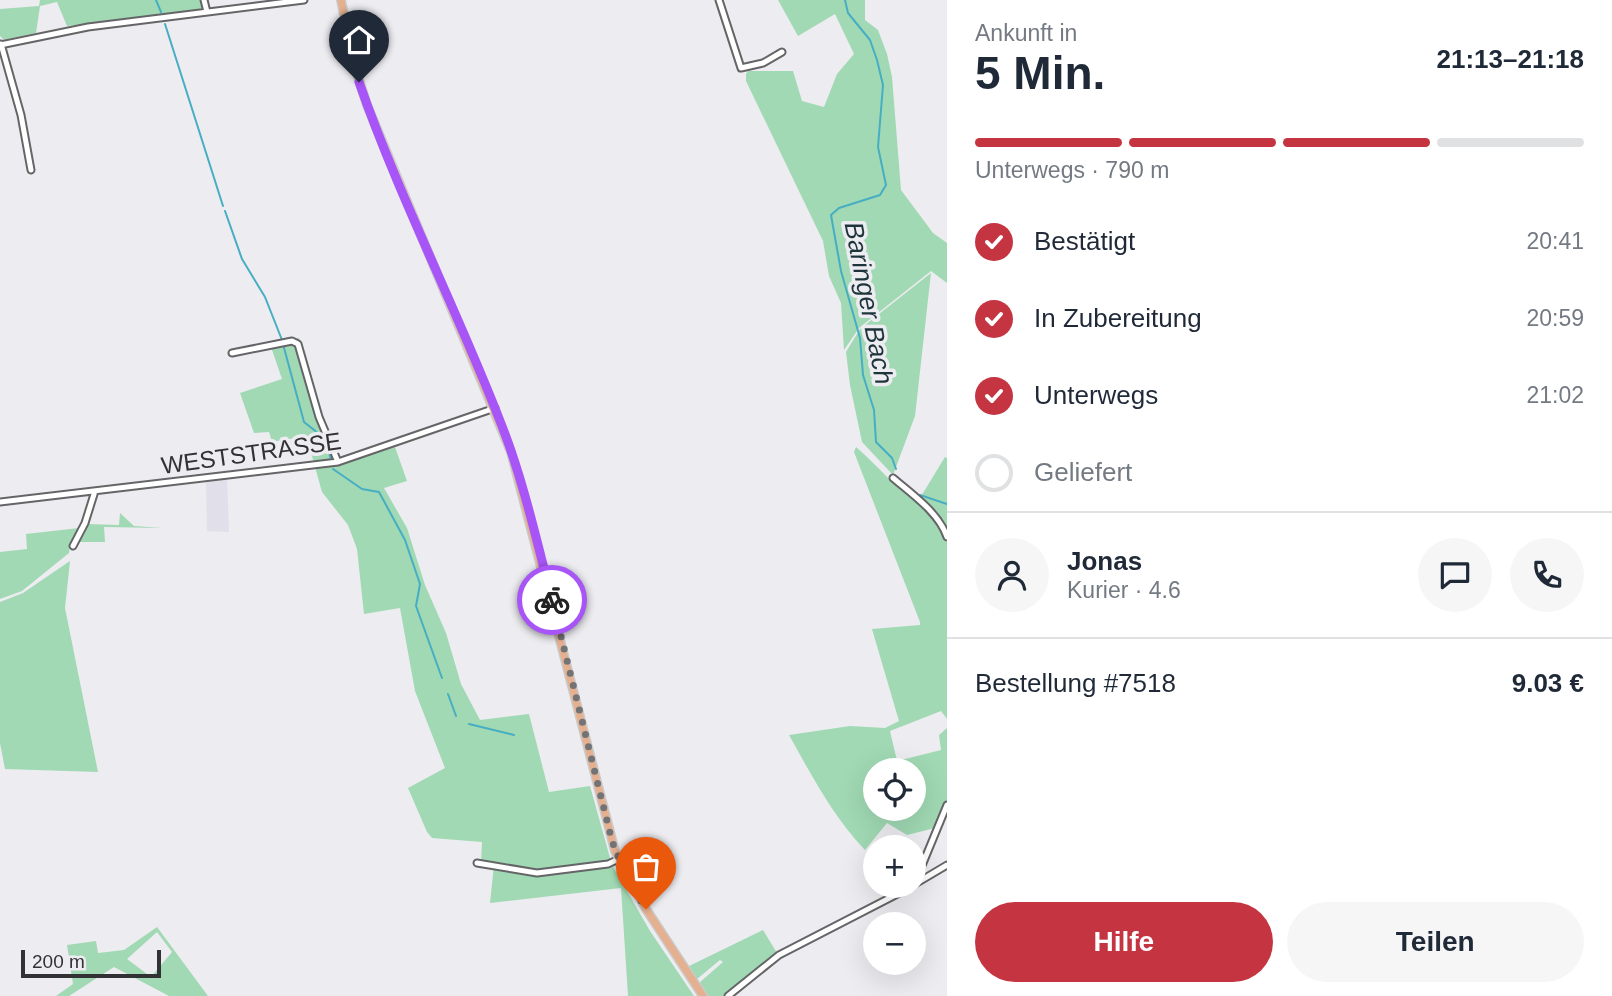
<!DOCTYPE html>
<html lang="de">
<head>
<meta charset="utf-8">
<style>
  body { margin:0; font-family:Helvetica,sans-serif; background:#f6f6f7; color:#1f2937; height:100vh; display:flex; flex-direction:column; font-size:26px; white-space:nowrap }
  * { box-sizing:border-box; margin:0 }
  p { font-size:23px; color:#747a83 }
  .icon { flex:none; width:38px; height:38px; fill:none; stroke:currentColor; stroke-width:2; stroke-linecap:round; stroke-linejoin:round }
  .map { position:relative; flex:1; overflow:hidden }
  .details { display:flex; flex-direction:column; background:#fff; width:665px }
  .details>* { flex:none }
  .buttons { position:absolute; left:863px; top:758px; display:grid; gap:14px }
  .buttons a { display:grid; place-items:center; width:63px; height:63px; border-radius:50%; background:#fff; box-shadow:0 7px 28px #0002; font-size:35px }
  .scale { position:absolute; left:21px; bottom:18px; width:140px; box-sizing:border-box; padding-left:7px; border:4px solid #323234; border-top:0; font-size:19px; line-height:24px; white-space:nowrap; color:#323234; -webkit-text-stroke:5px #edecf0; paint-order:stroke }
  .pin { position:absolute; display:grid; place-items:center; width:60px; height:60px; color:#fff; margin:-72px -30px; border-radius:50% 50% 50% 0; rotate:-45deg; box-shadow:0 0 7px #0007 }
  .pin .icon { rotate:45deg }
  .courier { position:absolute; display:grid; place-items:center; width:70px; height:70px; margin:-35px; border:5px solid #a855f7; border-radius:50%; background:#fff; color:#222; box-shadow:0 2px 9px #0007 }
  .overview em { font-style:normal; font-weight:600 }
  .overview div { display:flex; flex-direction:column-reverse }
  .overview { display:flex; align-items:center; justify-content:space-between; height:119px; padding:0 28px }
  h1 { font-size:46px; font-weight:600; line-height:52px }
  .bar { display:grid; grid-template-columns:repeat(4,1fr); gap:10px 7px; align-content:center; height:84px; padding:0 28px }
  .bar i { height:9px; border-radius:5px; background:#e0e1e3 }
  .bar .active { background:#c43441 }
  .bar p { grid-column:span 4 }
  .line { display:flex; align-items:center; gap:18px; padding:0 28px; border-top:2px solid #e0e1e3 }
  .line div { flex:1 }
  .round { display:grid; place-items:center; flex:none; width:74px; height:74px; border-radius:37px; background:#f6f6f7 }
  ol { padding:0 28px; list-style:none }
  li { display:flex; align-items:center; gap:21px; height:77px }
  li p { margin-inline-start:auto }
  li .icon { padding:7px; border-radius:50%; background:#c43441; color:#fff; stroke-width:4 }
  li:last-child { color:#747a83 }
  li i { width:38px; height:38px; border:4px solid #e0e1e3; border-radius:50% }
  .cta { display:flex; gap:14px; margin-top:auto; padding:14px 28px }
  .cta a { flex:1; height:80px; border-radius:42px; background:#c43441; color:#fff; font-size:28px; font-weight:600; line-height:80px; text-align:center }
  .cta a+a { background:#f6f6f7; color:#1f2937 }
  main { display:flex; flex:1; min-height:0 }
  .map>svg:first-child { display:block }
  .built { fill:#e0dfea }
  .green { fill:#a1d9b4; fill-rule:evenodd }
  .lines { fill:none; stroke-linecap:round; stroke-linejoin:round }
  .stream { stroke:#46aec3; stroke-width:2 }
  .minor-casing { stroke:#656467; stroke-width:9 }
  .major-casing { stroke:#cacaca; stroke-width:10 }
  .minor { stroke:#fff; stroke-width:5 }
  .major { stroke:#e5b090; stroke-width:7 }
  .done { stroke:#737376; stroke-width:7; stroke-dasharray:0 12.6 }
  .route { stroke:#a855f7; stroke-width:9 }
  .labels { text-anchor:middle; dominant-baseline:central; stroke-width:7; stroke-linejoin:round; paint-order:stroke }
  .street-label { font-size:24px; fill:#323234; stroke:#edecf0 }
  .water-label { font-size:26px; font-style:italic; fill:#1d343a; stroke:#edecf0 }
</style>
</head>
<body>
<main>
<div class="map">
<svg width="947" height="996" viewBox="0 0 947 996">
  <rect width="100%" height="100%" fill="#edecf0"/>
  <path class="built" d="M227,478L229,532L207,531L206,479Z"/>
  <path class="green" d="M40,0H202L204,10L67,26L57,2L40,6L36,33L4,40L0,36V9L39,6Z
    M778,0H865V20L878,30L887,54L892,77L901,190L933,233L947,243V283L931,271L859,328L844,350L841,303L829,276L823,241L746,81V74L748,71H793L802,101L824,107L837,74L854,54L835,14L798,36Z
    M931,273L915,416L893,475L862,442L850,385L846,352L860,329Z
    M299,338L320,416L340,465L395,447L407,481L384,488L407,528L425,585L446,633L461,684L480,720L529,714L549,792L590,786L612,865L650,931L694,996H628L621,888L490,903L494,865L481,863L482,842L432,838L427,832L408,788L445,768L415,691L400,608L364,614L357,549L348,525L322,492L310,449L301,437L272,442L269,432L254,433L240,393L282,379L270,344Z
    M856,447C869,458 880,470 892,482C913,500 938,513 947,542V719L941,711L890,731L897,761L941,750L939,735L947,728V800L935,828L907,835L887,823L865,850C832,815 812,776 789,735L850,726L885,728L899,721L872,629L920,625V622L854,452ZM875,770H914V808H875Z
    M945,457L947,458V532L920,498Z
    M120,513L134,526L163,528L104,527L105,542H76L86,524L119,525Z
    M79,528L71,541L69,553L22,591L0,599V552L27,549L26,534Z
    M70,561L65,608L98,772L5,769L0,743V602L23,593Z
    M157,927L208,996H169L114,967L69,996H56L73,984L67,945L96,941L98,953L124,950ZM157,932L172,952L151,977L127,959Z
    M763,930L777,953L725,996H708L699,983L723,962L720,960L697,979L689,966Z"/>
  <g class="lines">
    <path class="stream" d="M156,0L161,12
      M845,0L848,13L870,40L877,60L883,85L878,147L886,185L880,195L839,208L831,215L841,271L860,338L863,375L874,410L876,442L892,458L896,469
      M165,24L223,206
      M225,211L242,259L265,297L282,340
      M283,344L304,422L323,437L331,459
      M333,469L362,489L379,492L405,540L420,584L416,606L442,678
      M920,495L947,504
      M448,694L456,716
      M469,724L514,735"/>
    <g class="minor-casing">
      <path id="minor" d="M204,0L207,12
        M719,0L741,68L763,63L782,52
        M1,44L21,115L31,170
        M0,45L88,27L304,0
        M232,353L292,341L298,344L319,417L338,462
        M893,478C912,494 939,513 947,537
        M0,502L338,462L495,408
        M73,546L85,523L95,491
        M477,863L537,873L608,864L619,859
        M915,884L947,865
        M914,885L947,805
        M728,996L779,955L913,886"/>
    </g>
    <g class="major-casing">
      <path id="major" d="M341,0L354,64L367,105L511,452L615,851L646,909L703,996"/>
    </g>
    <use href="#minor" class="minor"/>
    <use href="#major" class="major"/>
  </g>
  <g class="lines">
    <path class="done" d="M552,600L612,841L625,874L646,909"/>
    <path class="route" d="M359,82C400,200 458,311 502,426C524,483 537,542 552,600"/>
  </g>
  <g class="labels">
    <g class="street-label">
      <text transform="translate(251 453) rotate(-8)">WESTSTRASSE</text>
    </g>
    <g class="water-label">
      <text transform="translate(869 303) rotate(79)">Baringer Bach</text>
    </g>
  </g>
</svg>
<div class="buttons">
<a><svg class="icon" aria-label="locate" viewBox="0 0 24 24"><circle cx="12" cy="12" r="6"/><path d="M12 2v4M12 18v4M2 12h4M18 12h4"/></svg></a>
<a>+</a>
<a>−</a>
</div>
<div class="scale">200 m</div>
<div class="pin" style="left:646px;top:909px;background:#ea580c"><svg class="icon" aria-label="bag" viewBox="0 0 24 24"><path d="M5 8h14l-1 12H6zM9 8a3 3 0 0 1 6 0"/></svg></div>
<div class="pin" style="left:359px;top:82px;background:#1f2937"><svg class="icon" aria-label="home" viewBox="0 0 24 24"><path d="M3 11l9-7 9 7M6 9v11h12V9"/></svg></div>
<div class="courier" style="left:552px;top:600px"><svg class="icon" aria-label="bike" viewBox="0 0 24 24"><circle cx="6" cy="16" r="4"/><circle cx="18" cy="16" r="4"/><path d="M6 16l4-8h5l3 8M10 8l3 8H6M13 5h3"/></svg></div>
</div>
<section class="details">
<div class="overview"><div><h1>5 Min.</h1><p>Ankunft in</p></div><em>21:13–21:18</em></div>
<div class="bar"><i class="active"></i><i class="active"></i><i class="active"></i><i></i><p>Unterwegs · 790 m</p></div>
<ol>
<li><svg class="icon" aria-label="check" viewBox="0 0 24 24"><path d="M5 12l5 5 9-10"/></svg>Bestätigt<p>20:41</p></li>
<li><svg class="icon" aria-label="check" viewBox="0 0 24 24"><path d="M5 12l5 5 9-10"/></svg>In Zubereitung<p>20:59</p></li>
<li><svg class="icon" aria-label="check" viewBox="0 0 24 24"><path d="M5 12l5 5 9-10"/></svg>Unterwegs<p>21:02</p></li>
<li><i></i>Geliefert</li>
</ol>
<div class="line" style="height:126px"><a class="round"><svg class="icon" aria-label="person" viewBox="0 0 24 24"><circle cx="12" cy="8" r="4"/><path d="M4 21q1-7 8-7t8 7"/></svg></a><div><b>Jonas</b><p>Kurier · 4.6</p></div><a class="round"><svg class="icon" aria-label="chat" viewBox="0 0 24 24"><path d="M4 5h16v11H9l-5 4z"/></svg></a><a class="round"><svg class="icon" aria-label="phone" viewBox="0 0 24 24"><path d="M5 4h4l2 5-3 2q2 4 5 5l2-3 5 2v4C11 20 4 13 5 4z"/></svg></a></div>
<div class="line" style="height:91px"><div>Bestellung #7518</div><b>9.03 €</b></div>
<div class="cta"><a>Hilfe</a><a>Teilen</a></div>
</section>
</main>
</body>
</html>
